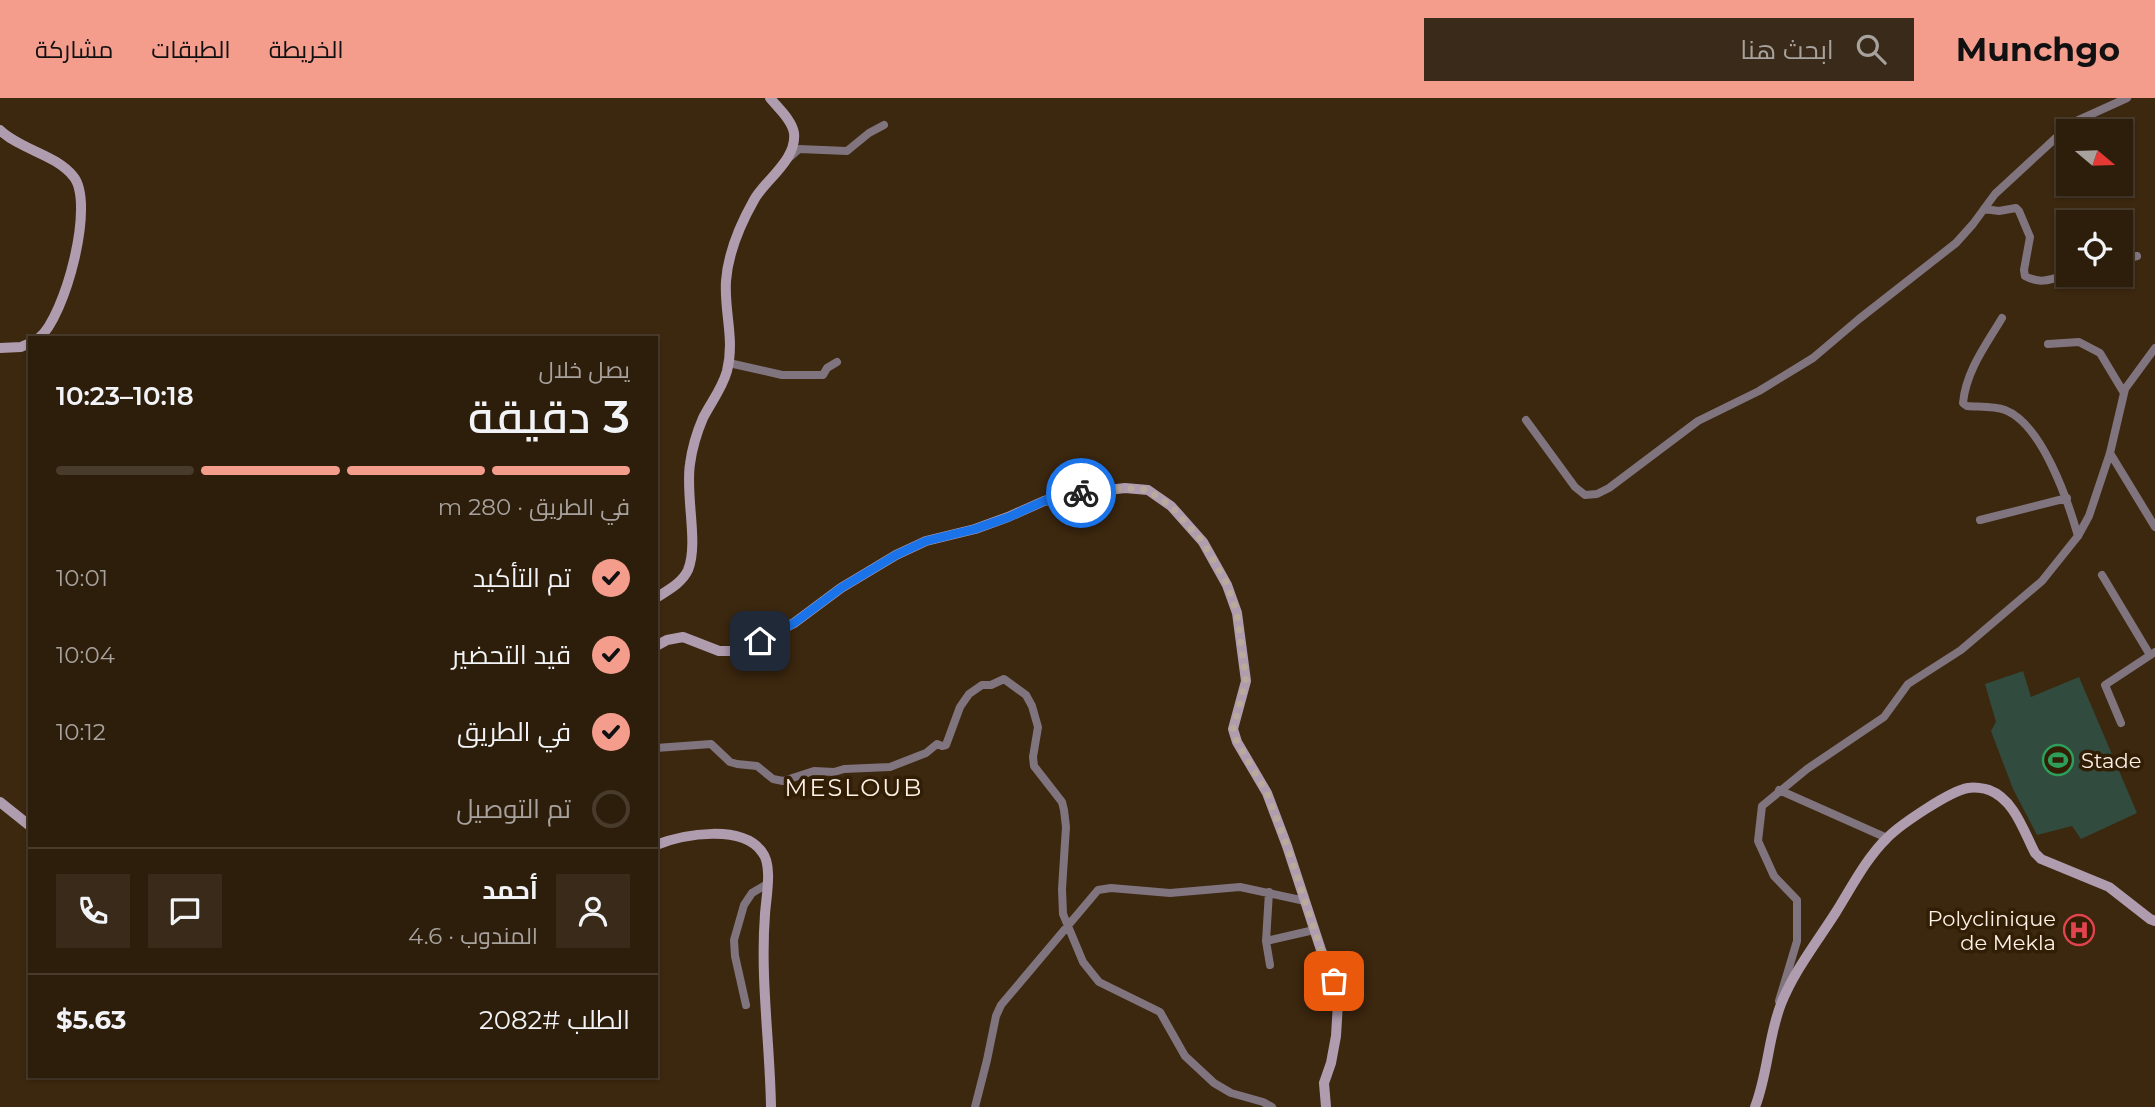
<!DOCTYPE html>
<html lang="ar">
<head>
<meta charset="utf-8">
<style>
  body { margin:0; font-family:Montserrat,Cairo,sans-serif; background:#392a19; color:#f1f3f6; direction:rtl; height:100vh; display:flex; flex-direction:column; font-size:26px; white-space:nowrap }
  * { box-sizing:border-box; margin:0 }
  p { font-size:23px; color:#a7a29d }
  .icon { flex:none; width:38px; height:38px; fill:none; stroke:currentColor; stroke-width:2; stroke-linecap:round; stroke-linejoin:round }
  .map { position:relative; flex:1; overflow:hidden; direction:ltr }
  .panel { position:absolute; left:28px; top:238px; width:630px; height:742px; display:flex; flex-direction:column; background:#2d1d0b; border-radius:0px; box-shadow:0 2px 5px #0004,0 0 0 2px #483b2c; direction:rtl }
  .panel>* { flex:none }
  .needle { width:46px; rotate:109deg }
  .buttons { position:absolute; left:2056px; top:21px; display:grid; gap:14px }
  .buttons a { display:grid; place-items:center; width:77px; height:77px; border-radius:0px; background:#2d1d0b; box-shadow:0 2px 5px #0004,0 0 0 2px #483b2c; font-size:35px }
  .pin { position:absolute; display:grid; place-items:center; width:60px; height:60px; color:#fff; margin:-30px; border-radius:14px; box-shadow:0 4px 10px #0006 }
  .courier { position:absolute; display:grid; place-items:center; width:70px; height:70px; margin:-35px; border:5px solid #1a73e8; border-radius:50%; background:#fff; color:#222; box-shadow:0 2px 9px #0007 }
  .summary em { font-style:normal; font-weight:600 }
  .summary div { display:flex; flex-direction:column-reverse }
  .summary { display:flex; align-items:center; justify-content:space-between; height:119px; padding:0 28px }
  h1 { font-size:46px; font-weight:600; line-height:52px }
  .bar { display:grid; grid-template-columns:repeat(4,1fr); gap:10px 7px; align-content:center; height:84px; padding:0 28px }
  .bar i { height:9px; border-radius:5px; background:#483b2c }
  .bar .current { background:#f59d8d }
  .bar p { grid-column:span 4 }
  .line { display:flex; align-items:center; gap:18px; padding:0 28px; border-top:2px solid #483b2c }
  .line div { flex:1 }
  .round { display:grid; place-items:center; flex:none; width:74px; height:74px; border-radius:0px; background:#392a19 }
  ol { padding:0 28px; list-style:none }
  li { display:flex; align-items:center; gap:21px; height:77px }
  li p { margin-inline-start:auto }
  li .icon { padding:7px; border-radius:50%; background:#f59d8d; color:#111; stroke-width:4 }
  li:last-child { color:#a7a29d }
  li i { width:38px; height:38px; border:4px solid #483b2c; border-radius:50% }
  header { display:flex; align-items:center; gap:42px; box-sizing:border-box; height:98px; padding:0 35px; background:#f59d8d; color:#111 }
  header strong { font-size:33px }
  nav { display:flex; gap:38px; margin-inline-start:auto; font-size:24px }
  .search { width:490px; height:63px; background:#392a19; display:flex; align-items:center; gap:18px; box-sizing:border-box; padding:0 24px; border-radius:0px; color:#a7a29d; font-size:26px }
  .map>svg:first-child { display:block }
  .green { fill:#314c3e }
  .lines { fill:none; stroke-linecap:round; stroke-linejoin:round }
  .street { stroke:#80747f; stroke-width:8 }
  .secondary { stroke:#b09caf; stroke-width:10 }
  .done { stroke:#b9aa9b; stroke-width:7; stroke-dasharray:0 12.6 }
  .route { stroke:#1a73e8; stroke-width:9 }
  .labels { text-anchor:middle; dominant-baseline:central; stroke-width:7; stroke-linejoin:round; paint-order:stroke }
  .poi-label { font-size:21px; fill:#fdf1e6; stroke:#321d05; text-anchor:start }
  .quarter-label { font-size:24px; letter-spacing:2px; fill:#fdf1e6; stroke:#321d05 }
</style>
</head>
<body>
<header>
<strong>Munchgo</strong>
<div class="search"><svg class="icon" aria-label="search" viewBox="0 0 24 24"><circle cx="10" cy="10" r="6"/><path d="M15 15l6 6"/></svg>ابحث هنا</div>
<nav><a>الخريطة</a><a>الطبقات</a><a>مشاركة</a></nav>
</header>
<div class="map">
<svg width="2155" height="1009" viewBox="0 0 2155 1009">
  <rect width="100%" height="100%" fill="#3c270f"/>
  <path class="green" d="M2023,573L2031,599L2079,579L2137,715L2081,741L2072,728L2037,737L2013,691L1991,633L1996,624L1985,586Z"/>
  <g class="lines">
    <path class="street" d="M790,59L799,51L847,53L869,35L884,27
      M1984,111L1999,113L2016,110L2019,113L2030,139L2024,172L2025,178C2041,187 2052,181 2068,176
      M2121,162L2137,158
      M2002,220C1986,247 1966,273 1963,305L1967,308C1979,309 1994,308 2005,312C2042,326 2068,403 2078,438
      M2048,246L2079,244L2100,255L2124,295
      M729,265L782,277H823L827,270L837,264
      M1526,322L1575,389L1585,397L1597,396L1609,390L1698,323L1759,293L1813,260L1859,221L1956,145L1973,126L1995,96L2072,25L2127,0
      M2110,355L2155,429
      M1980,422L2067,400
      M2102,477L2150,557
      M2121,625L2105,587L2155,554
      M656,650L711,646L730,664L737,666L757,668L773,681L783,683L814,673L834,674L844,671L890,669L926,655L937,646L942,648L946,647L960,609L969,596L982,587H991L1004,581L1026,597L1032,608L1038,629L1033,659L1034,668L1062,704L1064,712L1066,729L1062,791L1063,816L1083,864L1099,884L1160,914L1185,958L1214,985L1231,995L1263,1004L1272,1009
      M1779,692L1887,740
      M1266,843L1269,794
      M1270,867L1266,843L1314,832
      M1779,903L1797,843V802L1774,778L1758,743L1762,708L1807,671L1884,619L1908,586L1961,552L2042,483L2078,438L2089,418L2110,355L2125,291L2155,250
      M746,907L735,858L734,842L744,807L752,795L767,786
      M975,1009L987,962L996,918L1001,907L1098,792L1111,790L1170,795L1240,789L1305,803"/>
    <path class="secondary" d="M0,32C21,52 55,56 73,78C96,104 65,219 39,240
      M0,250L21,249L30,245
      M656,500C668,492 682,485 688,472C699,445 685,398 690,366C692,351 697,334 703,320C711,304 722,291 727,273C735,241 724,214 726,183C728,156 741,125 754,102C765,82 797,62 794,35C792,22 778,10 770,0
      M656,548L667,542L683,539L719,553H738L794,525L841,490L896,457L926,443L975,431L1008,419L1044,403L1075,396L1125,390L1148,392L1171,408L1203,444L1227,487L1237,515L1246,583L1233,631L1237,644L1267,695L1287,748L1321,852L1334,882L1338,905L1336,938L1331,965L1324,985L1326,1009
      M0,704L30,728
      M656,747C684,736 742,726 762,754C773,767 766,800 765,816C760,881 770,945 771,1009
      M1755,1009C1768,976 1768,939 1781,906C1794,873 1817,844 1836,814C1851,790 1867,759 1887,740C1901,726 1950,693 1968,690C1974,689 1984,690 1989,692C2014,701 2024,734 2035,755L2041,761L2109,789L2150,821L2155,823"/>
  </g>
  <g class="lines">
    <path class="done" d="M1081,395L1125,390L1148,392L1171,408L1203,444L1227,486L1237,515L1246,583L1233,631L1237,644L1267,695L1287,748L1321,852L1334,883"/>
    <path class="route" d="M760,543L794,525L841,490L896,457L926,443L975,431L1009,419L1044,403L1081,395"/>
  </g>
  <defs>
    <g id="stadium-ring" transform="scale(1.575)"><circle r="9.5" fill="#321d05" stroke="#2e9e5b" stroke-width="1.5"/><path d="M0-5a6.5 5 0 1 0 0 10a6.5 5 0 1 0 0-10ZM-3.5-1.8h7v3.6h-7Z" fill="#2e9e5b"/></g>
    <g id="hospital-ring" transform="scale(1.575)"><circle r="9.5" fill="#321d05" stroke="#e0444e" stroke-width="1.5"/><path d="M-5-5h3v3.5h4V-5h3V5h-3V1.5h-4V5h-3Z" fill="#e0444e"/></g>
  </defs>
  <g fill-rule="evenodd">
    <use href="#stadium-ring" x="2058" y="662"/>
    <use href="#hospital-ring" x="2079" y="832"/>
  </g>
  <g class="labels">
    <g class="poi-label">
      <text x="2081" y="662">Stade</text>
      <text x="2056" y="820" text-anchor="end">Polyclinique<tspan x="2056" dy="24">de Mekla</tspan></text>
    </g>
    <g class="quarter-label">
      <text x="854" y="689">MESLOUB</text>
    </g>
  </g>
</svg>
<div class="buttons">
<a><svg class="needle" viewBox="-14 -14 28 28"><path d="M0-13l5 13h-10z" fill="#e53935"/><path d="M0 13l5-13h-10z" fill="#a7a29d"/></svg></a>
<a><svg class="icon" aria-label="locate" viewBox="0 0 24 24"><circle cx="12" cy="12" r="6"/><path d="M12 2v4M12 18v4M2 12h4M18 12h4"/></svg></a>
</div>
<div class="pin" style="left:1334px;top:883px;background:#ea580c"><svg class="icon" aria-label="bag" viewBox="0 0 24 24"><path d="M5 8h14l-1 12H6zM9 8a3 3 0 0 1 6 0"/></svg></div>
<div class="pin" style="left:760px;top:543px;background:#1f2937"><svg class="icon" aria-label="home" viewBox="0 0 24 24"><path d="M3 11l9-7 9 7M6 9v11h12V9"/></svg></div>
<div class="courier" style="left:1081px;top:395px"><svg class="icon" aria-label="bike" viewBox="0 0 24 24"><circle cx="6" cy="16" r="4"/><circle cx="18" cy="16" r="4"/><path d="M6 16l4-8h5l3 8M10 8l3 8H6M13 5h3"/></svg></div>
<section class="panel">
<div class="summary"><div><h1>3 دقيقة</h1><p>يصل خلال</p></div><em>10:18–10:23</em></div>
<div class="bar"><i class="current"></i><i class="current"></i><i class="current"></i><i></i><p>في الطريق · 280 m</p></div>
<ol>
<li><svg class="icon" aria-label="check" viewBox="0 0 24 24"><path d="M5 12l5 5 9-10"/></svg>تم التأكيد<p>10:01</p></li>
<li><svg class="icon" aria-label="check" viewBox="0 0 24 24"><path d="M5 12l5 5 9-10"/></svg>قيد التحضير<p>10:04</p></li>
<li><svg class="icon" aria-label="check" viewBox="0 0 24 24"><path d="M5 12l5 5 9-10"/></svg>في الطريق<p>10:12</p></li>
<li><i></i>تم التوصيل</li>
</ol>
<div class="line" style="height:126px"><a class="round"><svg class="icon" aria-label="person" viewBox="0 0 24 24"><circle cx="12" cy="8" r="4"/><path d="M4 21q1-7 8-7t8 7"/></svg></a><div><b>أحمد</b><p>المندوب · 4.6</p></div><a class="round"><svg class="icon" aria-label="chat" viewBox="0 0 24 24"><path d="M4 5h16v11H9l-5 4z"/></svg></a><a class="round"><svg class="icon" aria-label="phone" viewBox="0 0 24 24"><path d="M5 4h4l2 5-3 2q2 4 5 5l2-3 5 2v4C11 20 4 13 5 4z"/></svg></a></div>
<div class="line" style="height:91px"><div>الطلب #2082</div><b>$5.63</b></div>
</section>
</div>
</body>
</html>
